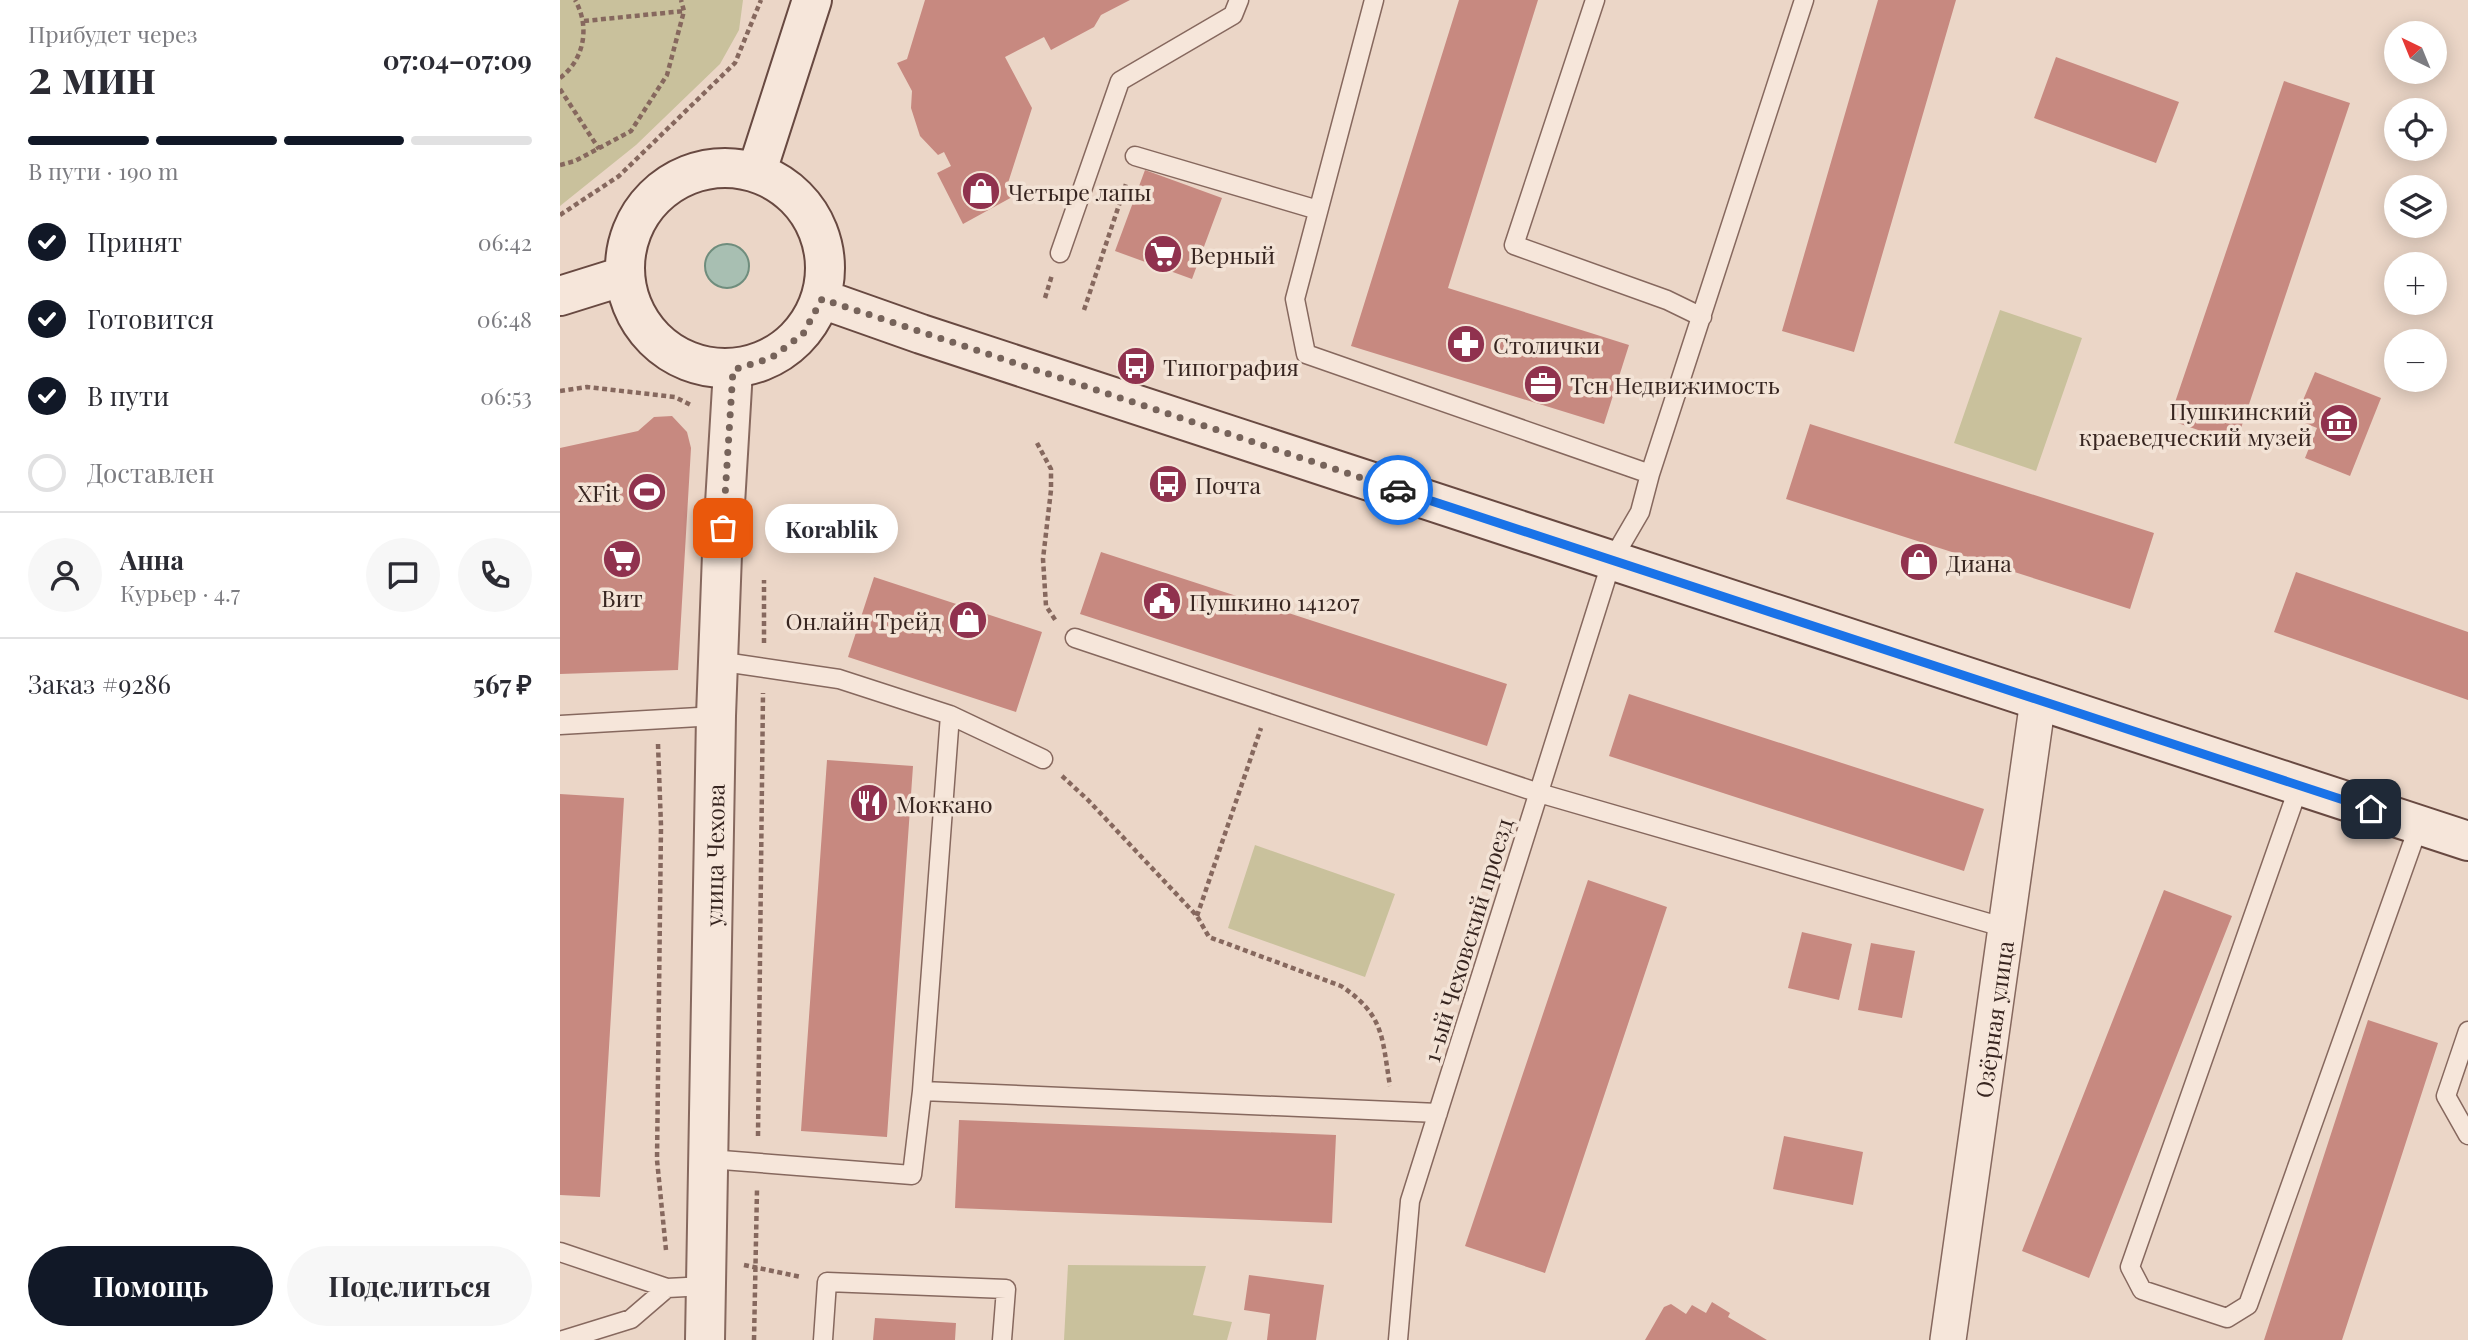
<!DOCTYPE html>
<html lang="ru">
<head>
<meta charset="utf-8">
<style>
  body { margin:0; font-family:"Playfair Display",serif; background:#f7f7f7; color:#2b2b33; height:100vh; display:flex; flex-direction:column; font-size:26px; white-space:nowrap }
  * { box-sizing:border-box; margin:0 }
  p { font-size:23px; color:#7c7c81 }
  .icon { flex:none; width:38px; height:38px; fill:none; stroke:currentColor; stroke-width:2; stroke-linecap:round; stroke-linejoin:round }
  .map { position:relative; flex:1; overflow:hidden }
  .details { display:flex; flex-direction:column; background:#fff; width:560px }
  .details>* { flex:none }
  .needle { width:46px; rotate:317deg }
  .buttons { position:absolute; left:1824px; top:21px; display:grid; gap:14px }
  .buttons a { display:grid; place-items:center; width:63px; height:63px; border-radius:50%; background:#fff; box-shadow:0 4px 18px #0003; font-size:35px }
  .pin { position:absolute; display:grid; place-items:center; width:60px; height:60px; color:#fff; margin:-30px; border-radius:14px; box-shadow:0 4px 10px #0006 }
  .courier { position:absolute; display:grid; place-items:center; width:70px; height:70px; margin:-35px; border:5px solid #1a73e8; border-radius:50%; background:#fff; color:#222; box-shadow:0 2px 9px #0007 }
  .bubble { position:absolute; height:49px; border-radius:24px; background:#fff; box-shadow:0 4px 18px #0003; font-size:23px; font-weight:700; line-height:49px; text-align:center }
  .summary em { font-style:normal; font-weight:700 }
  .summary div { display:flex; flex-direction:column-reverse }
  .summary { display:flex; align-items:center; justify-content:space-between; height:119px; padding:0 28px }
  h1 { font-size:46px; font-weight:700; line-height:52px }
  .bar { display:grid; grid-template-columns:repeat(4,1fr); gap:10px 7px; align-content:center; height:84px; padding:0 28px }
  .bar i { height:9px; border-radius:5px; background:#e1e1e2 }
  .bar .active { background:#111827 }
  .bar p { grid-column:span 4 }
  .line { display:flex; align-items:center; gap:18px; padding:0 28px; border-top:2px solid #e1e1e2 }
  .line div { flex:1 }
  .round { display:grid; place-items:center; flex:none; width:74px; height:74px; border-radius:37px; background:#f7f7f7 }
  ol { padding:0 28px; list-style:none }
  li { display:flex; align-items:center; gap:21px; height:77px }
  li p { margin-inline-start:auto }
  li .icon { padding:7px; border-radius:50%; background:#111827; color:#fff; stroke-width:4 }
  li:last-child { color:#7c7c81 }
  li i { width:38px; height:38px; border:4px solid #e1e1e2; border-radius:50% }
  .primary-button { display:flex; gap:14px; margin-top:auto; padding:14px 28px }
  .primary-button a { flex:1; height:80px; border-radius:42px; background:#111827; color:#fff; font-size:28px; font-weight:700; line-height:80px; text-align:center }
  .primary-button a+a { background:#f7f7f7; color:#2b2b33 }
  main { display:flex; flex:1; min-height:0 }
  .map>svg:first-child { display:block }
  .green { fill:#c9c19c }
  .water { fill:#a8bfb2; stroke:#6f8d7d; stroke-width:2 }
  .building { fill:#c78980 }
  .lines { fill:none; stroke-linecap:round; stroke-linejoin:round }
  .service-casing { stroke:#86685e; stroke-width:21 }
  .minor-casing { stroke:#86685e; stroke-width:38 }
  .tertiary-casing { stroke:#86685e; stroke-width:42 }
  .secondary-casing { stroke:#684941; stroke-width:42 }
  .path { stroke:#86685e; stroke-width:4.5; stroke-dasharray:5 3.5; stroke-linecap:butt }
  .service { stroke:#f6e6da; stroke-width:18 }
  .minor { stroke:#f6e6da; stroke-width:35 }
  .tertiary { stroke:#f6e6da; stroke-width:38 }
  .secondary { stroke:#f6e6da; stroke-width:38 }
  .done { stroke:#76635a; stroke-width:7; stroke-dasharray:0 12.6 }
  .route { stroke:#1a73e8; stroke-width:9 }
  .labels { text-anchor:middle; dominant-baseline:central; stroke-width:7; stroke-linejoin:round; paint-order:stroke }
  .poi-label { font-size:23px; fill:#372520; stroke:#f3e3d6; text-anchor:start }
  .street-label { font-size:23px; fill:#372520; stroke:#f3e3d6 }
</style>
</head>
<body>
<main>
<section class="details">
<div class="summary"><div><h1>2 мин</h1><p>Прибудет через</p></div><em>07:04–07:09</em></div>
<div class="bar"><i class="active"></i><i class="active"></i><i class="active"></i><i></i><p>В пути · 190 m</p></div>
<ol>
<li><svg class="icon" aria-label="check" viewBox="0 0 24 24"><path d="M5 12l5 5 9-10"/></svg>Принят<p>06:42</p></li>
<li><svg class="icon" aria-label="check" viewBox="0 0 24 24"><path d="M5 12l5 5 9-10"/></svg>Готовится<p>06:48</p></li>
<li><svg class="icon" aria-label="check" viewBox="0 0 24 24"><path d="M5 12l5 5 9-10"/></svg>В пути<p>06:53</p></li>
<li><i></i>Доставлен</li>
</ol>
<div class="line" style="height:126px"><a class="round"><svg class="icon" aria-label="person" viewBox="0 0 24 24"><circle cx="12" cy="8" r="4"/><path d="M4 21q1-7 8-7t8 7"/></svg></a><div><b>Анна</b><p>Курьер · 4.7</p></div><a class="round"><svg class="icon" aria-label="chat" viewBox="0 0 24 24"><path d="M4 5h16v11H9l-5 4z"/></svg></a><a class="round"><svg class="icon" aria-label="phone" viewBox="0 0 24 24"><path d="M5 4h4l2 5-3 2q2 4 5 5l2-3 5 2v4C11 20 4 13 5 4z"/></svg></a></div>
<div class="line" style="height:91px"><div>Заказ #9286</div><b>567 ₽</b></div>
<div class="primary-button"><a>Помощь</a><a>Поделиться</a></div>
</section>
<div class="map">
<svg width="1908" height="1340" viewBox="0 0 1908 1340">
  <rect width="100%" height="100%" fill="#ebd6c7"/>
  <path class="green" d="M0,0H183L179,30L160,64L76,145L0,206Z
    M1440,310L1522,338L1476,471L1394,443Z
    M695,845L835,894L805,977L668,928Z
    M508,1265L646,1266L633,1315L672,1322L667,1340H504Z"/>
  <path class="water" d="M145 266a22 22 0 1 1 44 0a22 22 0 1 1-44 0Z"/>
  <path class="building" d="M365,0H570L541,15L534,27L491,50L484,37L445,57L472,108L448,183L454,196L403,224L377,173L391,166L384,152L378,155L360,136L351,108L352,91L337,63L347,59Z
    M899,0H978L888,288L1069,345L1044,424L791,346Z
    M1318,0H1396L1294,352L1222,331Z
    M1496,57L1619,102L1596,163L1474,118Z
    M1724,81L1790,103L1676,443L1609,420Z
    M585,170L662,198L632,279L555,251Z
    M1755,372L1821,398L1790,476L1745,458L1757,428L1735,419Z
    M112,416L127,432L131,448L118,670L0,674V448L78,431L94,417Z
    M1250,424L1594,533L1570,609L1226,499Z
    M541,552L947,684L927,746L520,614Z
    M1736,572L1908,632V700L1714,632Z
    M314,577L482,632L456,712L288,657Z
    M1069,694L1424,809L1404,871L1049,756Z
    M267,760L353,766L327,1137L241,1131Z
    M0,794L64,798L40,1197L0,1195Z
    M1028,880L1107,907L985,1273L905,1246Z
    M1604,890L1672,916L1529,1278L1462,1251Z
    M1242,932L1292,944L1279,1000L1228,988Z
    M1311,943L1355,951L1342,1018L1298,1010Z
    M1808,1020L1878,1043L1782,1340H1704Z
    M399,1120L776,1135L772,1223L395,1208Z
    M1224,1136L1303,1152L1293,1205L1213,1189Z
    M689,1275L764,1285L756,1340H707L710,1314L684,1310Z
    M1152,1302L1170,1313L1168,1317L1207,1340H1085L1104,1307L1111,1304L1126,1314L1132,1305L1146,1313Z
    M315,1318L396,1323L395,1340H313Z"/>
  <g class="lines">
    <g class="service-casing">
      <path id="service" d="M814,0L735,299L746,354L1090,474
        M1035,0L954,245L1107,300L1142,317
        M575,156L758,210
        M500,253L560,81L673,15L679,0
        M515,638L979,793L1446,928
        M157,661L279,679L390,715L362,1091L878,1113
        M390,715L483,759
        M0,725L156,716
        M1739,786L1570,1267L1582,1290L1667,1318L1688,1305L1859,825
        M1908,1031L1886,1096L1908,1135
        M149,1159L352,1175L362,1091
        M0,1252L107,1288L146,1286
        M3,1340L71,1319L107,1288
        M263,1340L267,1282L446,1289L442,1340
        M838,1340L850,1201L1052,560L1080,512L1090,474L1244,0"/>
    </g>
    <g class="minor-casing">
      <g id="minor">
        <path id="s1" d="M1388,1340L1478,700"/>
      </g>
    </g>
    <g class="tertiary-casing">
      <g id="tertiary">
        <path id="s2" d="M145,1340L156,716L162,554L173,370"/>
      </g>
    </g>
    <g class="secondary-casing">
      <path id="secondary" d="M65 268a100 100 0 1 1 200 0a100 100 0 1 1-200 0Z
        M197,171L252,0
        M0,296L64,276
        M262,299L361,334L1908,841"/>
    </g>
    <path class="path" d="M24,21L124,11
      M0,78C25,59 30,26 15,0
      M0,89L39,149
      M0,165L15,161L71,131L107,75L124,11L121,0
      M0,215L59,176L175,63L201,0
      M485,298L492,275
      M524,310L567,181
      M0,391L27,387L115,397L133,406
      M477,443L491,469V490L483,559L486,606L496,621
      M204,643V580
      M98,744L101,826L97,1160L106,1250
      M502,776L528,800L637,916L649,937L781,986C825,1015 822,1039 830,1086
      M637,916L701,728
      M198,1136L203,693
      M184,1265L241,1277
      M194,1340L197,1190"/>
    <use href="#service" class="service"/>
    <use href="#minor" class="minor"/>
    <use href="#tertiary" class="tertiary"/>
    <use href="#secondary" class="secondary"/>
  </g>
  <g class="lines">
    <path class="done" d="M163,528L173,370L211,358L243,334L262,299L838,490"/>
    <path class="route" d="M838,490L1811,809"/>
  </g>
  <defs>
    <g id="shop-disc" transform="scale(2.0125)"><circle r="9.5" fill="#90324e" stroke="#f3e3d6"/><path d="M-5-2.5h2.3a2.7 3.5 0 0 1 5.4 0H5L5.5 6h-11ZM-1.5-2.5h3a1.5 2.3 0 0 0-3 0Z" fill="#fff"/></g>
    <g id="supermarket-disc" transform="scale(2.0125)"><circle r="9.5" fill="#90324e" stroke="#f3e3d6"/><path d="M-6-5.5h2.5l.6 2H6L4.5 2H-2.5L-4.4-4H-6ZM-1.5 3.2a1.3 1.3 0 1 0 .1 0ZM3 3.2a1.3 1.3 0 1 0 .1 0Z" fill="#fff"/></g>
    <g id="pharmacy-disc" transform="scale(2.0125)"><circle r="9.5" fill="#90324e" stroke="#f3e3d6"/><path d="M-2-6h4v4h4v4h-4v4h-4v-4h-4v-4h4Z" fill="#fff"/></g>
    <g id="bus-disc" transform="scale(2.0125)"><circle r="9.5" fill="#90324e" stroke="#f3e3d6"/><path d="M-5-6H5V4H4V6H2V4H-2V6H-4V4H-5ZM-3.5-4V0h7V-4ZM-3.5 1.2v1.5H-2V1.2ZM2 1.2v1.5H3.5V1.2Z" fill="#fff"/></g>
    <g id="office-disc" transform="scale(2.0125)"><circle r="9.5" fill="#90324e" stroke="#f3e3d6"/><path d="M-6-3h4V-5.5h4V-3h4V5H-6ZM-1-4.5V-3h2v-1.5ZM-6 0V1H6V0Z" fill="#fff"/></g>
    <g id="museum-disc" transform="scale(2.0125)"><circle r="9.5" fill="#90324e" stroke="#f3e3d6"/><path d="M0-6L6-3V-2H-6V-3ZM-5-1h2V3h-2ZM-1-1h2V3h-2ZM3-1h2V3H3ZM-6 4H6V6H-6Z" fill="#fff"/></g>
    <g id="stadium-disc" transform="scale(2.0125)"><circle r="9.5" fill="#90324e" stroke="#f3e3d6"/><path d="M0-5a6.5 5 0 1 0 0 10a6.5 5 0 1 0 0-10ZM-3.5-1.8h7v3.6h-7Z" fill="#fff"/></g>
    <g id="civic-disc" transform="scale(2.0125)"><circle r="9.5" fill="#90324e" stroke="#f3e3d6"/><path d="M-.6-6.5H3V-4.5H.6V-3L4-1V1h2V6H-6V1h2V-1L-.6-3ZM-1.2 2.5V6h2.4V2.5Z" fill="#fff"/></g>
    <g id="restaurant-disc" transform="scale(2.0125)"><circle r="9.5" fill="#90324e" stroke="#f3e3d6"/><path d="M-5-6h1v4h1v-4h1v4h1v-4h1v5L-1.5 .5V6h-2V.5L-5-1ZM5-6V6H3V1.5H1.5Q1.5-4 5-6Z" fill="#fff"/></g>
  </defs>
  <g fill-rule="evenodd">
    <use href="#shop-disc" x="421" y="191"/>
    <use href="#supermarket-disc" x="603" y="254"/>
    <use href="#pharmacy-disc" x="906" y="344"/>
    <use href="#bus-disc" x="576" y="366"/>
    <use href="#office-disc" x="983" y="384"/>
    <use href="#museum-disc" x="1779" y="423"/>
    <use href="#bus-disc" x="608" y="484"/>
    <use href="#stadium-disc" x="87" y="492"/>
    <use href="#supermarket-disc" x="62" y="559"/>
    <use href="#shop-disc" x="1359" y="562"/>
    <use href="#civic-disc" x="602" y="601"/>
    <use href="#shop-disc" x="408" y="620"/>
    <use href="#restaurant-disc" x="309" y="803"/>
  </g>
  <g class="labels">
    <g class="poi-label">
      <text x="448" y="191">Четыре лапы</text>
      <text x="630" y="254">Верный</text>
      <text x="933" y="344">Столички</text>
      <text x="603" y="366">Типография</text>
      <text x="1010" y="384">Тсн Недвижимость</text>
      <text x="1752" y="410" text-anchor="end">Пушкинский<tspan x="1752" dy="26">краеведческий музей</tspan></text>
      <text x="635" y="484">Почта</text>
      <text x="60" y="492" text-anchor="end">XFit</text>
      <text x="1386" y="562">Диана</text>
      <text x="62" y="597" text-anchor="middle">Вит</text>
      <text x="629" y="601">Пушкино 141207</text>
      <text x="381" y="620" text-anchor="end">Онлайн Трейд</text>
      <text x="336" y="803">Моккано</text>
    </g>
    <g class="street-label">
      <text stroke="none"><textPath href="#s2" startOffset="485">улица Чехова</textPath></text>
      <text transform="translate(907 940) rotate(-73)">1-ый Чеховский проезд</text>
      <text stroke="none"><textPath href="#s1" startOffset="324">Озёрная улица</textPath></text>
    </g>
  </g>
</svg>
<div class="buttons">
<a><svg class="needle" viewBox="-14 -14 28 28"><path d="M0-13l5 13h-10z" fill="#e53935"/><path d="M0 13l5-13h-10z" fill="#7c7c81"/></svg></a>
<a><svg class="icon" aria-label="locate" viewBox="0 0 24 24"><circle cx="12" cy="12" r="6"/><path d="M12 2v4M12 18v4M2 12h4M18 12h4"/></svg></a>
<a><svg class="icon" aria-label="layers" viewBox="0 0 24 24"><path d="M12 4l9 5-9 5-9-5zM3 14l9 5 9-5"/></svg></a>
<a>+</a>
<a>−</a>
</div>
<div class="pin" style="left:163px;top:528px;background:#ea580c"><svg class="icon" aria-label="bag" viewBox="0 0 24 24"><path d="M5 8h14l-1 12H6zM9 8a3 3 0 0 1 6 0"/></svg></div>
<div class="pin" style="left:1811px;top:809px;background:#1f2937"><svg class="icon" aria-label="home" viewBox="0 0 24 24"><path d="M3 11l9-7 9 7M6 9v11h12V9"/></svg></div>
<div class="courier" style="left:838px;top:490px"><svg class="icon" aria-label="car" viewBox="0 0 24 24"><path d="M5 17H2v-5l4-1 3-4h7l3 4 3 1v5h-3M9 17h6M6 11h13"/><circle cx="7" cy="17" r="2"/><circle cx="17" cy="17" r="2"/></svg></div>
<div class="bubble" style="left:205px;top:504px;width:133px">Korablik</div>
</div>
</main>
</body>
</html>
